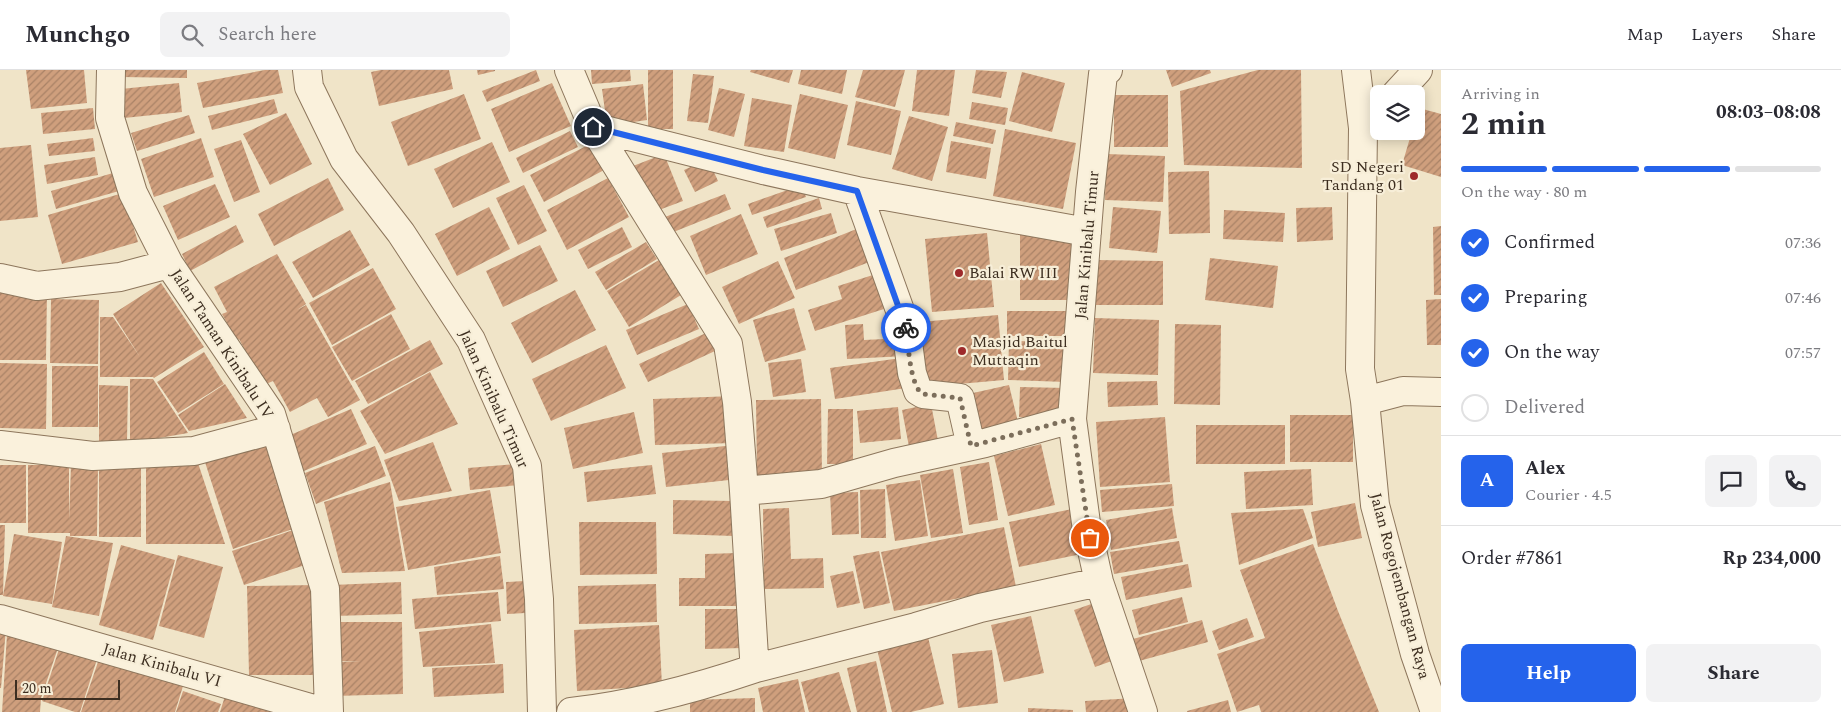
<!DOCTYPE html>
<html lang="en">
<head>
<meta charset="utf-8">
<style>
  body { margin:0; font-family:Spectral,serif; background:#f2f2f3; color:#2b2b33; height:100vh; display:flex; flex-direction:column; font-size:19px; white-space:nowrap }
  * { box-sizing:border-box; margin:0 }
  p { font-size:16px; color:#7c7c81 }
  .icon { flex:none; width:28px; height:28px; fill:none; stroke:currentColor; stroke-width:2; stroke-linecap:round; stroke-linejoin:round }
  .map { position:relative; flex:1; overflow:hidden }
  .panel { display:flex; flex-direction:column; background:#fff; width:400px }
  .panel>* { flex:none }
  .controls { position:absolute; left:1370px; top:15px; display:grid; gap:10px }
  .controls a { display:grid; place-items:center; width:55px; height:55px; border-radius:8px; background:#fff; box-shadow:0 2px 12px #0003; font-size:25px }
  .scale { position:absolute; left:15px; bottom:12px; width:105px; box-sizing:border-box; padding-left:5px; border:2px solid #3d2e20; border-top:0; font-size:14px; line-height:18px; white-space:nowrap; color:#3d2e20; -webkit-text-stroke:4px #f7eed8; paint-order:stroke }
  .pin { position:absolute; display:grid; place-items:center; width:42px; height:42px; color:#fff; margin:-21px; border:2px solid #fff; border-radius:50%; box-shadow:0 1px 5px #0007 }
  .courier { position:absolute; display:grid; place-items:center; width:50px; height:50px; margin:-25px; border:4px solid #2563eb; border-radius:50%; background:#fff; color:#222; box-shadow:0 1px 6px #0007 }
  .summary em { font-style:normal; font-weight:700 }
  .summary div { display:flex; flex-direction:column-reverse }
  .summary { display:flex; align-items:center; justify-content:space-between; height:85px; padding:0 20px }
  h1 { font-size:32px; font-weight:700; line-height:38px }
  .bar { display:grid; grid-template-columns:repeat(4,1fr); gap:8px 5px; align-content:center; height:60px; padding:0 20px }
  .bar i { height:6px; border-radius:4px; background:#e1e1e2 }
  .bar .on { background:#2563eb }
  .bar p { grid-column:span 4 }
  .line { display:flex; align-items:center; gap:12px; padding:0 20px; border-top:1px solid #e1e1e2 }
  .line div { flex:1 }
  .round { display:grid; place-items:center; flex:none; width:52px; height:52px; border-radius:8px; background:#f2f2f3 }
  ol { padding:0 20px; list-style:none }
  li { display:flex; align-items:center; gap:15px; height:55px }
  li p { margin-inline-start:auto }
  li .icon { padding:5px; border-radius:50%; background:#2563eb; color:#fff; stroke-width:4 }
  li:last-child { color:#7c7c81 }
  li i { width:28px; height:28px; border:2px solid #e1e1e2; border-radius:50% }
  .button { display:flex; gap:10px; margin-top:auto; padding:10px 20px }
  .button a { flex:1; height:58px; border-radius:8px; background:#2563eb; color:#fff; font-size:20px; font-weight:700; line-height:58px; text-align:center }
  .button a+a { background:#f2f2f3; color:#2b2b33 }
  header { display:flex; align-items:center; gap:30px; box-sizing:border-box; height:70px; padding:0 25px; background:#fff; border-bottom:1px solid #e1e1e2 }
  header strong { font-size:24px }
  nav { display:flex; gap:28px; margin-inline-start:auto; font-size:18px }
  .search { width:350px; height:45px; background:#f2f2f3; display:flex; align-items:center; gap:12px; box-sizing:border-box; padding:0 18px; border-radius:8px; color:#7c7c81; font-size:19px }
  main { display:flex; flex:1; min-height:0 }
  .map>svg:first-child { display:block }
  .building { fill:url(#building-hatch) }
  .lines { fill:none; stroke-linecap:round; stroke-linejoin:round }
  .minor-casing { stroke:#8d765c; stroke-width:30 }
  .minor { stroke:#faf1dc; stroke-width:28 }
  .done { stroke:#7c6e5b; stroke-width:5; stroke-dasharray:0 9 }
  .route { stroke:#2563eb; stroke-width:6 }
  .poi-dot { fill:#9e2a2b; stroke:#f7eed8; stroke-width:2 }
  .labels { text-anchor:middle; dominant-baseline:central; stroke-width:4.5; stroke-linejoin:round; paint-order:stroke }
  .poi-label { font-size:16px; fill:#3d2e20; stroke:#f7eed8; text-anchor:start }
  .street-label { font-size:16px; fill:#3d2e20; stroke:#f7eed8 }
</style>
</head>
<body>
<header>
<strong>Munchgo</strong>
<div class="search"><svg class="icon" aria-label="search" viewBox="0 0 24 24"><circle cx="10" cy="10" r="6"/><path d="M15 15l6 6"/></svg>Search here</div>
<nav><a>Map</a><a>Layers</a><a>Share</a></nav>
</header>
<main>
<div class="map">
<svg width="1441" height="642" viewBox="0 0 1441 642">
  <defs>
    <pattern id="building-hatch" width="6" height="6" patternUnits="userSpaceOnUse" patternTransform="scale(1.25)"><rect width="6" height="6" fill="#cf9f7d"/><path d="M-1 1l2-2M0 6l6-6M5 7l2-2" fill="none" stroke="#a98266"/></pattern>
  </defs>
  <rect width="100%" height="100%" fill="#f0e4c8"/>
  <path class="building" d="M26,0H84L87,33L31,39Z
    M121,0H187V8L121,7Z
    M265,0H278L283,23L203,38L197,13Z
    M381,0H449L453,19L379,36L371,2Z
    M477,0H495V1L478,5Z
    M536,0L540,11L487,32L482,21Z
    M591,0H630L631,11L592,14Z
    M648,0H673V59H648Z
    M751,0H793L789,13L750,2Z
    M801,0H847L842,24L798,14Z
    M863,0H905L895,37L855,27Z
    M917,0H955L949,46L912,41Z
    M976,0L1007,2L1001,28L972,23Z
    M1166,0H1210L1211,3L1172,17Z
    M1258,0H1301L1302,98L1184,95L1180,21Z
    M1022,2L1065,13L1052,62L1009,51Z
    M693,4L714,6L708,53L687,51Z
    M179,13L182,42L124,48L121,19Z
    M552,13L571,56L509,82L491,39Z
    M643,14L647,50L607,56L602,19Z
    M719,18L745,24L734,67L708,60Z
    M464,24L481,69L408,96L391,52Z
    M800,24L848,35L835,89L788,78Z
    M1114,25H1168V77H1114Z
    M752,28L792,35L784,82L744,76Z
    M274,29L278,43L212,60L208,46Z
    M856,31L901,41L891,85L847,75Z
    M972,32L1008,38L1005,55L969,49Z
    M93,38L95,59L43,64L41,43Z
    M1419,38L1441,44V107L1402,95L1412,61H1416V47Z
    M286,43L312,94L270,115L243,64Z
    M189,45L195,63L137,81L131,63Z
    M909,46L948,57L932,111L892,99Z
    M956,52L996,60L993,74L953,66Z
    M1005,59L1076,73L1063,139L993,126Z
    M570,61L578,77L523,103L516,88Z
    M93,68L95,81L49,86L47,74Z
    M201,68L214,107L154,127L141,89Z
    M241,70L260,122L234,132L214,79Z
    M951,71L991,78L986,109L946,102Z
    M492,72L510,112L453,138L434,99Z
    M592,73L606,99L544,132L530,105Z
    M31,75L38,147L0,151V78Z
    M664,84L683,131L651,143L633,96Z
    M1106,84L1165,86L1163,132L1105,130Z
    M95,87L98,105L47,114L44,95Z
    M708,89L718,111L695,122L684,100Z
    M1209,101L1210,163L1169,164L1168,102Z
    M113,103L119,121L56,139L51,121Z
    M328,108L344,140L274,176L258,144Z
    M608,108L629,147L567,180L547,140Z
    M215,114L230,147L178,170L163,136Z
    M524,115L547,161L518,175L496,128Z
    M802,115L806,127L752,145L748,134Z
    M123,123L138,172L62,194L48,145Z
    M725,124L731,139L671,163L665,147Z
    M819,128L822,139L767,158L763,147Z
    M489,137L510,179L457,206L435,164Z
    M1113,137L1161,141L1157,183L1109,178Z
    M1332,137L1333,170L1297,172L1296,138Z
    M1224,140L1285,143L1283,172L1223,169Z
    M831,143L837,163L781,181L774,159Z
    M741,144L758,184L706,205L690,166Z
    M236,155L244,172L190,201L182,184Z
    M1441,156V225H1434L1433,157Z
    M622,157L632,177L588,199L578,180Z
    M859,158L872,191L796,220L784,188Z
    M350,160L370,195L313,228L292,192Z
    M987,163L994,237L932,242L925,169Z
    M1020,165H1071V230H1020Z
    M646,172L657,189L606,220L595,202Z
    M540,175L558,211L503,237L486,201Z
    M277,184L306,234L297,240L306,235L360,330L328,347L317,328L290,342L273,311L264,315L239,269L237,271L222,244L227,242L214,217Z
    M1210,188L1278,196L1273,238L1205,230Z
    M659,190L681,225L629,257L607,221Z
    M1096,190L1163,191V235H1096Z
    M778,191L795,228L739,254L722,217Z
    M373,198L396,239L332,275L309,233Z
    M873,205L884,239L815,261L808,240L842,229L838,216Z
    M161,213L204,277L154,308L153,307H100V247H113L140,287L113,244Z
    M0,220L47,221L46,290H0Z
    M575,220L596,260L532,293L511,253Z
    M51,229L99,230L98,294L50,293Z
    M1441,229V275H1427L1426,230Z
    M688,234L699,259L637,285L626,260Z
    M794,238L806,280L765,292L753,250Z
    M1007,241H1067V266H1007Z
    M391,244L410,279L352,311L332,277Z
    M998,245L1004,310L925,317L920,252Z
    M1095,248L1159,250L1158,305L1093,303Z
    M863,254L864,270L905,268L906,286L847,289L845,255Z
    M1175,254L1221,255L1220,335L1174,334Z
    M706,263L715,281L648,312L639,294Z
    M430,270L443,294L368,334L355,311Z
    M1009,271L1067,272L1066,312L1008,310Z
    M606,275L626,318L551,351L532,309Z
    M204,282L224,314L178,343L157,312Z
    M901,288L906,318L835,329L830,298Z
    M801,289L806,322L773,327L768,293Z
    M0,293L47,294L46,359L0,358Z
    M52,296H98V357H52Z
    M430,302L458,354L385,384L360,341Z
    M130,309H153L188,363L130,373Z
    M1157,311L1158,335L1108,337L1107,312Z
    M225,314L247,348L189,361L178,345Z
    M99,315L128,316L127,372L99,371Z
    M1009,315L1018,352L973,363L964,325Z
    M1020,317L1066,318L1064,348L1019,347Z
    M734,326L735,373L655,375L653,329Z
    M821,329L822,405H757L756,330Z
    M931,334L939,376L910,382L902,340Z
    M898,337L901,369L860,373L857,341Z
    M351,339L367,374L304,401L288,366Z
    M828,339H853V394H827Z
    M634,342L643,383L573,399L564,358Z
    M1290,345H1353V392H1290Z
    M1165,347L1170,412L1100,417L1096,352Z
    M1196,355H1285V394H1196Z
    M264,369L279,413L268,417L283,412L299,457L233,479L204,389Z
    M433,372L452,421L399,431L384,390Z
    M1041,374L1055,435L1008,446L994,386Z
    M734,375L738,409L666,417L662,383Z
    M375,376L386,406L316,434L305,403Z
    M146,390H197L225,474H146Z
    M989,392L998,450L969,455L960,397Z
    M517,394L519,415L470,420L468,398Z
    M0,395H26V453H0Z
    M28,395H69V450L71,395L98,396L97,466H70V463H28Z
    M652,395L656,424L587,432L584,402Z
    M99,397H141V467H99Z
    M953,399L963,463L931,468L920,405Z
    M1311,399L1313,435L1246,439L1244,402Z
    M920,410L928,466L895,471L886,415Z
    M390,412L405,501L342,503L324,432Z
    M1172,414L1174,436L1102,442L1100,420Z
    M885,419L886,468H861L860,420Z
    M490,420L501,483L408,500L396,437Z
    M858,422L859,464L832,465L830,423Z
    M673,430L734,431V466L673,464Z
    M1355,433L1362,468L1318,477L1311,442Z
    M789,438L791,489L823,488L824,518L764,519L763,439Z
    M1077,438L1086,483L1019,497L1009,452Z
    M1172,438L1177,468L1111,480L1106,450Z
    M1303,439L1313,468L1239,495L1231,443Z
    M579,452H656L657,504L580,505Z
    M0,455H5L3,525H0Z
    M1004,457L1016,517L894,541L881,482Z
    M296,459L308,494L244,515L232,481Z
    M14,464L62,472L52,534L3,526Z
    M66,466L113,473L99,546L52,537Z
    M1179,471L1183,492L1114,504L1110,482Z
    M1313,474L1338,541L1379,642H1261L1259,635L1237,642L1217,584L1265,568L1240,500Z
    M121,475L175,490L153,570L99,555Z
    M879,481L890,533L864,539L853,486Z
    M737,483L738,536H679V508H705V484Z
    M178,485L223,497L204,568L159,556Z
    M500,486L504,519L437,525L434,497Z
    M1188,494L1192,517L1126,530L1121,507Z
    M853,501L860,533L837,538L830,506Z
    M524,511L525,543L507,544L506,512Z
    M401,512L402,544L334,546L333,515Z
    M656,514L657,552L579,554L578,516Z
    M316,515L315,605H249L247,516Z
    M498,522L501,551L415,559L412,529Z
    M1182,527L1188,552L1139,565L1132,540Z
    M1100,531L1120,588L1095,597L1074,540Z
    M705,539H742L743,578L705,579Z
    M1031,546L1044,603L1004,612L991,555Z
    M1247,548L1254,567L1219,580L1212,561Z
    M1202,550L1208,572L1139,591L1133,569Z
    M336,552H402L403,624L335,626L333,592H361L336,591Z
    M491,554L495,593L423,597L419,562Z
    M659,555L662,616L577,621L574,560Z
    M0,558H6L1,618H0Z
    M7,565L60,572L41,628L40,642H2Z
    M928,567L944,634L911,642H892L877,579Z
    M62,570L99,583L80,642H75L42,631Z
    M992,580L998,633L958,638L952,584Z
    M99,589L183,616L175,642H81Z
    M876,591L887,642H857L847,598Z
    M503,594L504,623L434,627L432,598Z
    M839,602L851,642H809L801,612Z
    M798,609L805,642H763L758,618Z
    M183,621L221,634L218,642H176Z
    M225,626L276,642H220Z
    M755,628V642H690V630Z
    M1135,628V642H1086L1085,631Z
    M1228,630L1231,642H1187V641Z
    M1028,638L1073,640V642H1028Z"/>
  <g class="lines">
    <g class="minor-casing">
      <path id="minor" d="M111,0L110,48L133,123L169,194L271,344L325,519L329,642
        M307,0L309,17L344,89L401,163L471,270L527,396L539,529L542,642
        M569,0L593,57L728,274L737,332L744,421L754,587L756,598L916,557L980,538L1099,512
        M1108,0L1103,4L1090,122L1072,349L1086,453L1099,512L1143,642
        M1356,0L1363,58L1360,299L1365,331L1375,435L1415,584L1435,642
        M1396,24L1418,0
        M593,57L763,100L857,121L1087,162
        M857,121L906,257L912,303L918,321L923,324L960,328L971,376
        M0,208L37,216L120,207L169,194
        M1365,331L1403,321L1441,322
        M0,375L93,386L194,381L276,359
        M744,421L821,414L894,393L985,373L1072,349
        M0,549L324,642
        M571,642C634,635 697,618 756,598"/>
    </g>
    <use href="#minor" class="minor"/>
  </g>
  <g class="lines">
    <path class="done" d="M906,258C908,272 910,318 923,324L960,328L971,376L1072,349L1090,468"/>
    <path class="route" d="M593,57L763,100L857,121L906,258"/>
  </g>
  <g class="poi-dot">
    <circle cx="1414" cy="106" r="5"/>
    <circle cx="959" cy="203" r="5"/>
    <circle cx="962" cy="281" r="5"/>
  </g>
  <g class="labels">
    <g class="poi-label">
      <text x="1404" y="97" text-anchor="end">SD Negeri<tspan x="1404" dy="18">Tandang 01</tspan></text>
      <text x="969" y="203">Balai RW III</text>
      <text x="972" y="272">Masjid Baitul<tspan x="972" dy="18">Muttaqin</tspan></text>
    </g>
    <g class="street-label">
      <text transform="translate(1087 175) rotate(-85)">Jalan Kinibalu Timur</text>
      <text transform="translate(222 274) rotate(57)">Jalan Taman Kinibalu IV</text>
      <text transform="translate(494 329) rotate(66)">Jalan Kinibalu Timur</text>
      <text transform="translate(1400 516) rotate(75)">Jalan Rogojembangan Raya</text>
      <text transform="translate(162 595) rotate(16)">Jalan Kinibalu VI</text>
    </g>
  </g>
</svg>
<div class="controls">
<a><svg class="icon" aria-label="layers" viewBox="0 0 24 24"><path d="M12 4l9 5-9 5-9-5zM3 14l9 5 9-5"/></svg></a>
</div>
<div class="scale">20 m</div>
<div class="pin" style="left:1090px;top:468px;background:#ea580c"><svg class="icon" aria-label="bag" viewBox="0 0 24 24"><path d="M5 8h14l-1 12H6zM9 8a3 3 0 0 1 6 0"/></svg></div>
<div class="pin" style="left:593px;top:57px;background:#1f2937"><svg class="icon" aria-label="home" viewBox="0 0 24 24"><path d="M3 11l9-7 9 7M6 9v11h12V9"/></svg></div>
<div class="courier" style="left:906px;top:258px"><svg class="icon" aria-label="bike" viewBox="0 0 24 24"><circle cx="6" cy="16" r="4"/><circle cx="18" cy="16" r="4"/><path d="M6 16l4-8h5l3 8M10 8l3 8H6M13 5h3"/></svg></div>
</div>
<section class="panel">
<div class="summary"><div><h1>2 min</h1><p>Arriving in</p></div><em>08:03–08:08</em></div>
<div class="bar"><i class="on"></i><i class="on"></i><i class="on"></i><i></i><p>On the way · 80 m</p></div>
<ol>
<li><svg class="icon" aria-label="check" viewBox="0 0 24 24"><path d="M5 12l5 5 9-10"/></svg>Confirmed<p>07:36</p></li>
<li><svg class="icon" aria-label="check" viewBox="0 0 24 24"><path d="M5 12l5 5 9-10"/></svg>Preparing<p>07:46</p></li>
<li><svg class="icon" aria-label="check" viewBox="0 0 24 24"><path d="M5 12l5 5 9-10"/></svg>On the way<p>07:57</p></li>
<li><i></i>Delivered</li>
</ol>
<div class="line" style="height:90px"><b class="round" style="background:#2563eb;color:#fff">A</b><div><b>Alex</b><p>Courier · 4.5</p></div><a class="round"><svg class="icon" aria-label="chat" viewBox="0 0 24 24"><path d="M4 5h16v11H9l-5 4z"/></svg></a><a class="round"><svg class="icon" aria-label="phone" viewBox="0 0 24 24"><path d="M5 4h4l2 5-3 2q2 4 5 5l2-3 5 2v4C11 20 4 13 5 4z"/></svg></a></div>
<div class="line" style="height:65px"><div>Order #7861</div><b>Rp 234,000</b></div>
<div class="button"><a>Help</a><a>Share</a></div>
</section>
</main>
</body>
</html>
